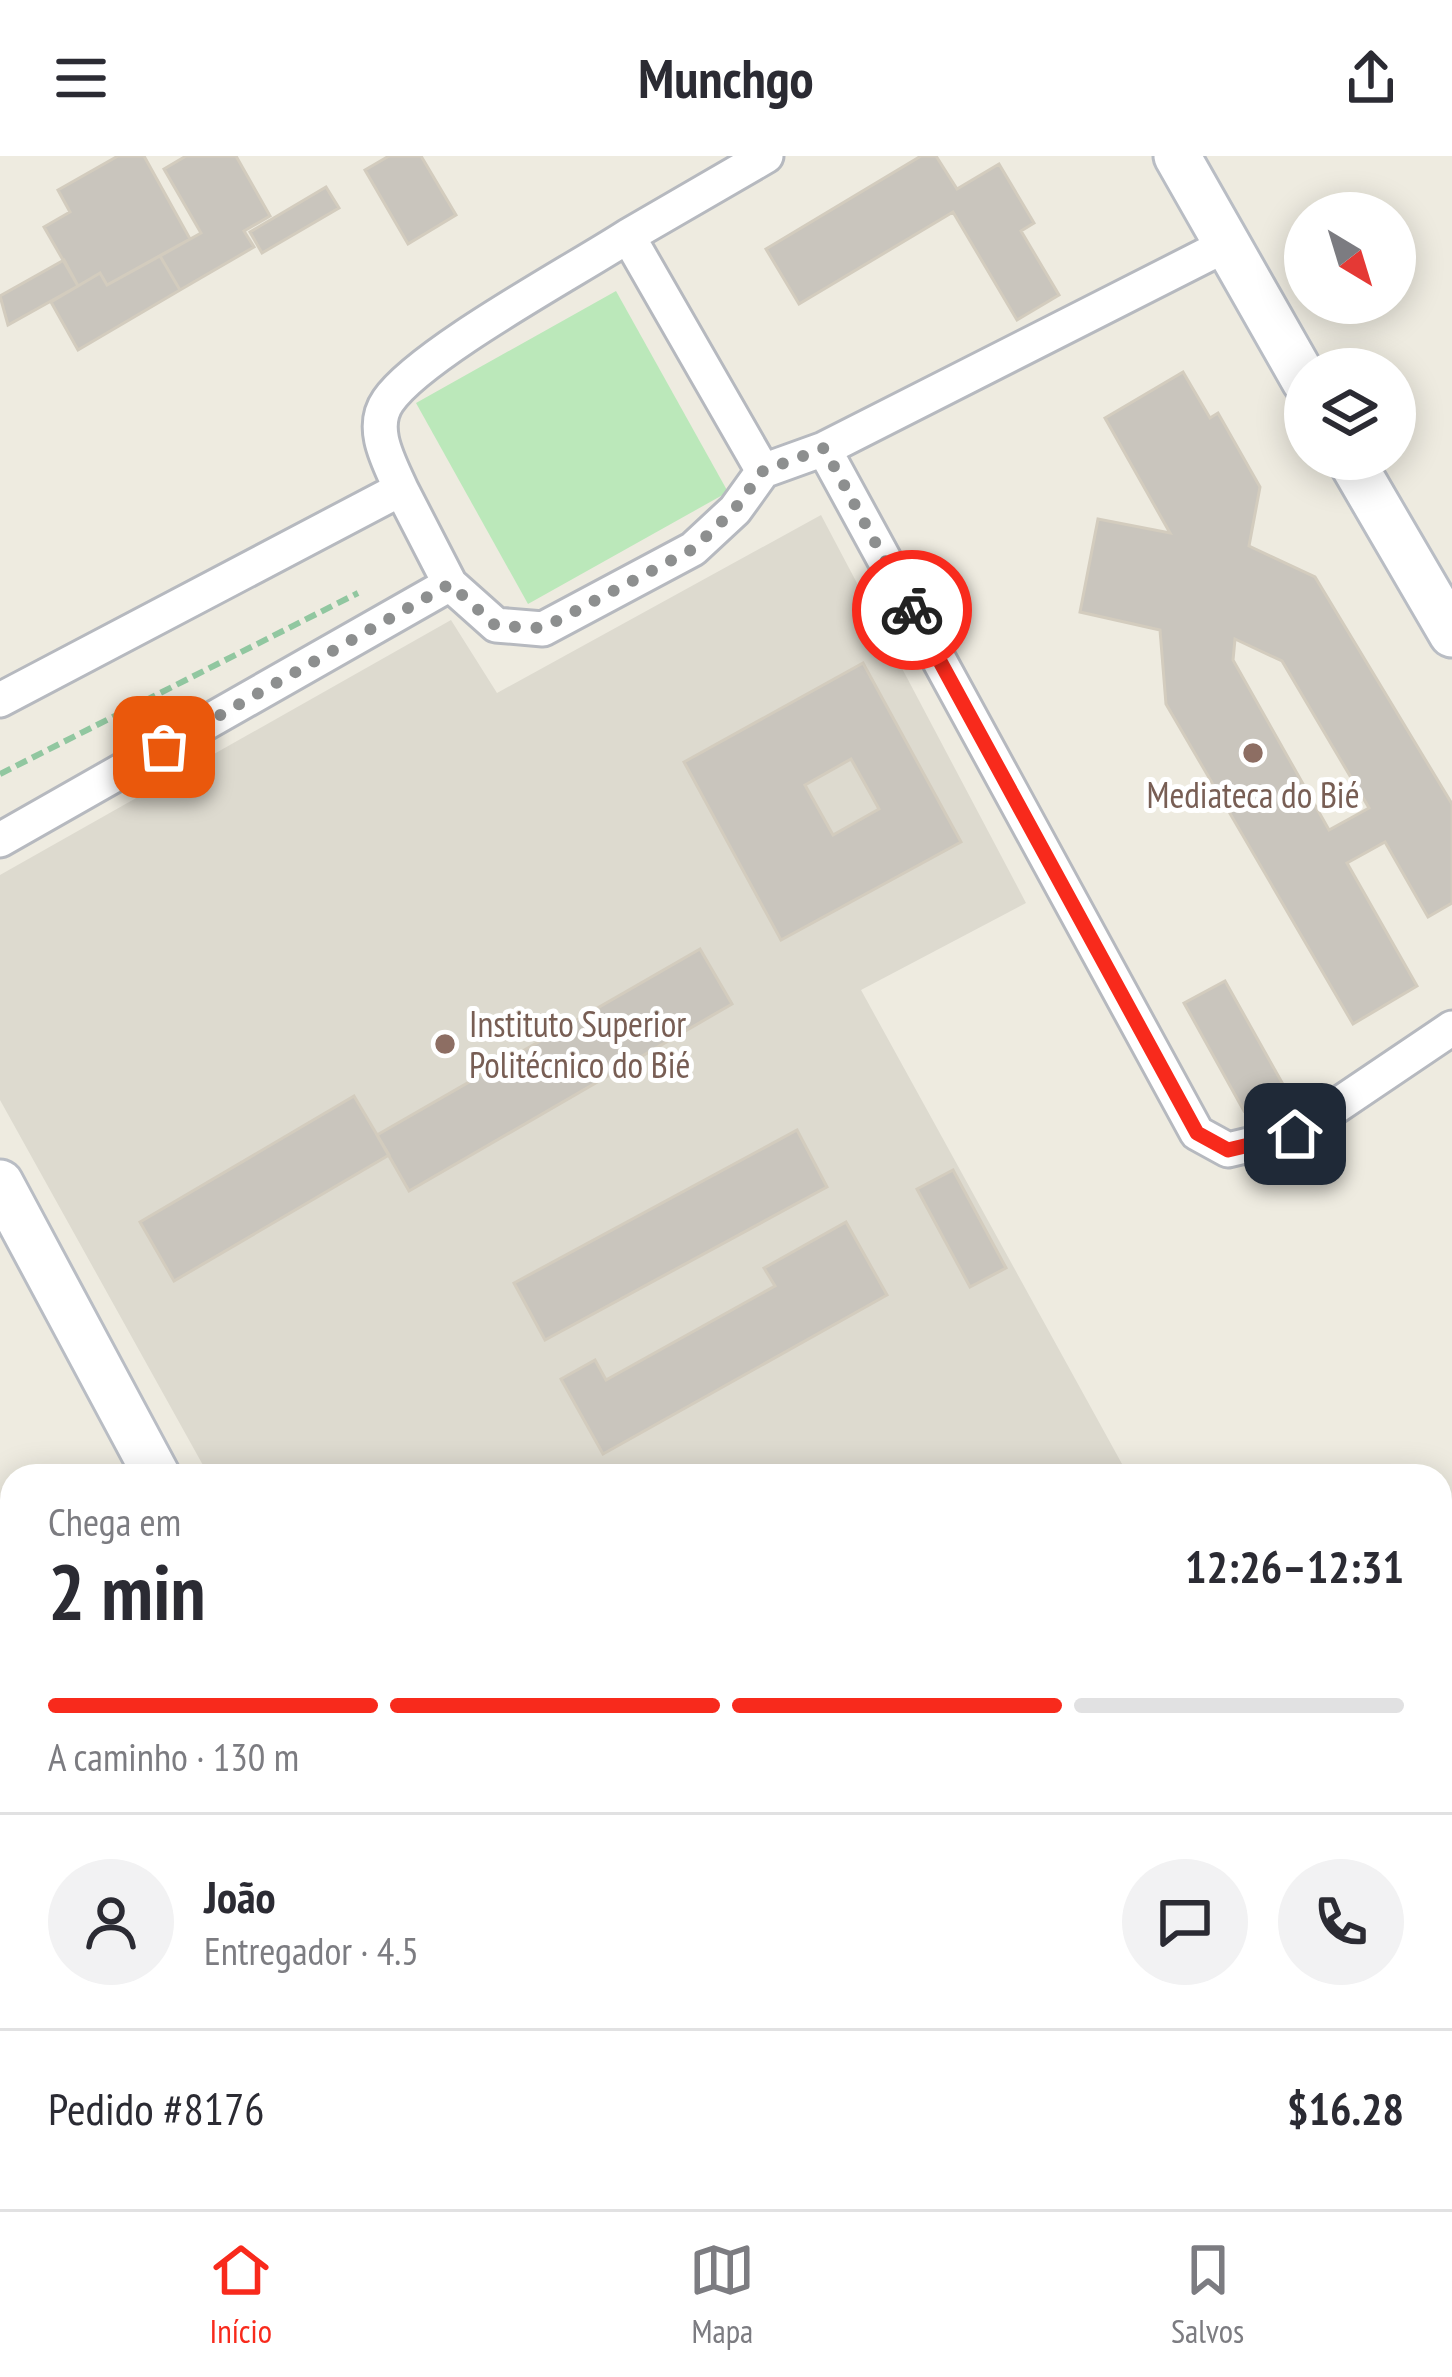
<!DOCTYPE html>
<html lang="pt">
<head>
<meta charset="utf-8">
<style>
  body { margin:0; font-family:"PT Sans Narrow",sans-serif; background:#f2f2f3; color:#2b2b33; height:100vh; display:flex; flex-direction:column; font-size:45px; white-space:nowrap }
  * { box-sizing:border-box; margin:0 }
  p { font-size:39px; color:#7c7c81 }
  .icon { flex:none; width:66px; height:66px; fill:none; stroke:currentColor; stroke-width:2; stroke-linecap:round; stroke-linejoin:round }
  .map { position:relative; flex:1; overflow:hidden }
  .sheet { position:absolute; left:0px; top:1308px; width:1452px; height:747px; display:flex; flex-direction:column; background:#fff; border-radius:36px 36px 0 0; box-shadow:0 6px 30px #0003 }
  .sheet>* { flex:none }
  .needle { width:78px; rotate:142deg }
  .tools { position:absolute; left:1284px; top:36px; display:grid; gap:24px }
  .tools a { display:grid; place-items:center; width:132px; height:132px; border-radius:50%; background:#fff; box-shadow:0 6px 30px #0003; font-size:60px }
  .pin { position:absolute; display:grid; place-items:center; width:102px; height:102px; color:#fff; margin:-51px; border-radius:24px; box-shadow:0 6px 18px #0006 }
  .courier { position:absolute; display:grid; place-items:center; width:120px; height:120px; margin:-60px; border:9px solid #f82a1c; border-radius:50%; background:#fff; color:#222; box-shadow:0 3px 15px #0007 }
  .headline em { font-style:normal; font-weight:600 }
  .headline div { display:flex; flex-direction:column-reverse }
  .headline { display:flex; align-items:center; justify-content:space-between; height:204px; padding:0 48px }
  h1 { font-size:78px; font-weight:600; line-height:90px }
  .bar { display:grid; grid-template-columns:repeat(4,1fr); gap:18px 12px; align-content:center; height:144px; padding:0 48px }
  .bar i { height:15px; border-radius:9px; background:#e1e1e2 }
  .bar .selected { background:#f82a1c }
  .bar p { grid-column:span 4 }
  .line { display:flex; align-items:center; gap:30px; padding:0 48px; border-top:3px solid #e1e1e2 }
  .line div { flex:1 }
  .round { display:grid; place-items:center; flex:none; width:126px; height:126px; border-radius:63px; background:#f2f2f3 }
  header { display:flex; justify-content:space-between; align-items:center; height:156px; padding:0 48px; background:#fff; font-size:54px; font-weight:600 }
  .tabs { display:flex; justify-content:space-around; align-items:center; height:168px; border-top:3px solid #e1e1e2; background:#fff; font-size:33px; color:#7c7c81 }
  .tabs a { display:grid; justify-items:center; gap:6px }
  .tabs .selected { color:#f82a1c }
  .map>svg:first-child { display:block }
  .education { fill:#dddacf }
  .green { fill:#bbe8ba }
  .building { fill:#c9c5bd; stroke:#d3ccbe; stroke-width:3; fill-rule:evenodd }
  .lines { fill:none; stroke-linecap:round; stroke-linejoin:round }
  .lane-casing { stroke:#b6b9bf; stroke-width:22 }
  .street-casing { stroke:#b6b9bf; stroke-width:39 }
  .secondary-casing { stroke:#b9bdc4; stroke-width:51 }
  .path { stroke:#91c7a0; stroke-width:6; stroke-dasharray:12 6; stroke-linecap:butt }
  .lane { stroke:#fff; stroke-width:16 }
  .street { stroke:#fff; stroke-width:33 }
  .secondary { stroke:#fff; stroke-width:45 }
  .done { stroke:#8d8f8f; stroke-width:12; stroke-dasharray:0 21.6 }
  .route { stroke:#f82a1c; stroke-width:15 }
  .education-dot { fill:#8d6e63; stroke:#fff; stroke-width:4.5 }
  .labels { text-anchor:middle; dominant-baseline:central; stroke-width:10; stroke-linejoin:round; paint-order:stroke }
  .education-label { font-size:36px; fill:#785e54; stroke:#fff }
</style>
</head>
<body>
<header><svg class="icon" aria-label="menu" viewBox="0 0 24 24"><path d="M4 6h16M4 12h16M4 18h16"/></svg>Munchgo<svg class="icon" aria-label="share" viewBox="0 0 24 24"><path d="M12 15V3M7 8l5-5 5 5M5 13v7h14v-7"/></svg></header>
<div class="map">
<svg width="1452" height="2053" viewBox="0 0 1452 2053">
  <rect width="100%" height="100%" fill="#eeebe0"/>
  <path class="education" d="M821,359L1026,747L861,834L1127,1317L209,1320L0,944V719L451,464L497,537Z"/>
  <path class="green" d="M616,135L728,336L528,448L416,247Z"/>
  <path class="building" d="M118,0H144L190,83L107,129L100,117L78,130L44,71L70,56L58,34Z
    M186,0H236L270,60L244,75L254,91L180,134L160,100L201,77L164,13Z
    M389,0H421L456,59L408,88L365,14Z
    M921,0H936L957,33L999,8L1034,67L1021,75L1059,139L1017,164L953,56L799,148L766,93Z
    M326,31L339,52L262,97L250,76Z
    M160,100L180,134L78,194L51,146L100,117L107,129Z
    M64,104L78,130L8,169L0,140Z
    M1183,216L1210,262L1218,257L1260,331L1249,390L1315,421L1452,648V747L1428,761L1385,686L1347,707L1417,830L1353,868L1166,548L1160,474L1080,456L1098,363L1170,377L1105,262ZM1235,483L1282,505L1369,652L1329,674L1233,504Z
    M863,507L961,686L781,784L684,606ZM851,603L879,653L833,679L805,629Z
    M700,793L732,848L409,1035L377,979Z
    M1225,825L1285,932L1244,955L1184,847Z
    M354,940L389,999L174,1125L140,1066Z
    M797,974L827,1031L545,1184L514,1127Z
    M953,1014L1006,1112L970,1131L917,1033Z
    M846,1066L887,1139L603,1298L561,1223L595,1204L606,1224L775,1130L764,1112Z
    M1440,1630L1452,1646V1704L1440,1713Z
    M1440,2040L1443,2045L1436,2053H1411L1406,2043Z"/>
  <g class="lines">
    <g class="lane-casing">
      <path id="lane" d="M1442,1588L1452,1607"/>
    </g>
    <g class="street-casing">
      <path id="street" d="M628,80L766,0
        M824,293L1197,977L1228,994L1295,978L1452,872
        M763,315L824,293L1226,89
        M401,333L450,428
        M0,544L401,333C389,306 369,272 388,245C420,198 574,115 628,80L763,315L735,354L693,393L543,473L496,469L450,428L0,684
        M232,2053L250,2043"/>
    </g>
    <g class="secondary-casing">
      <path id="secondary" d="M1177,0L1305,225
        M1350,303L1452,478
        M0,1027L157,1320
        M1440,1392L1452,1385
        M544,2043L549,2053
        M1031,2043L1036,2053"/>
    </g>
    <path class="path" d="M0,618L358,437"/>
    <use href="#lane" class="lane"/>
    <use href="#street" class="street"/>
    <use href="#secondary" class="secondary"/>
  </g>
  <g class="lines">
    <path class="done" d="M164,591L450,428L496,470L543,472L693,393L734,354L763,315L824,292L912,454"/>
    <path class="route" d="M912,454L1197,977L1228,994L1295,978"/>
  </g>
  <g class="education-dot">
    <circle cx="1253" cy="597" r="12"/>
    <circle cx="445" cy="888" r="12"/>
  </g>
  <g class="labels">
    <g class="education-label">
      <text x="1253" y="638">Mediateca do Bié</text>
      <text x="469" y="867" text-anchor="start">Instituto Superior<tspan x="469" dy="41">Politécnico do Bié</tspan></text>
    </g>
  </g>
</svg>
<div class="tools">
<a><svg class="needle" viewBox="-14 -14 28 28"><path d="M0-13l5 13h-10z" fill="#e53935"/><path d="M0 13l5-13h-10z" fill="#7c7c81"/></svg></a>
<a><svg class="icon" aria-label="layers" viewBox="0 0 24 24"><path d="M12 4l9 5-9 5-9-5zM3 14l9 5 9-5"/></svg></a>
</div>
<div class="pin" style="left:164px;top:591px;background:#ea580c"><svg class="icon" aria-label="bag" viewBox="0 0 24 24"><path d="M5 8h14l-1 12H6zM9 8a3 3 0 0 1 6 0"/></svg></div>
<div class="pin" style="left:1295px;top:978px;background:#1f2937"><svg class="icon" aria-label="home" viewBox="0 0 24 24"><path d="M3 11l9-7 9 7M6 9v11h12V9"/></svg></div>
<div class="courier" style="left:912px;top:454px"><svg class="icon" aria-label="bike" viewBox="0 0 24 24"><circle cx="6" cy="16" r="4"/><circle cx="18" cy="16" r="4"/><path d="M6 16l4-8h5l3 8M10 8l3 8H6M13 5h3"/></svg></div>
<section class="sheet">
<div class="headline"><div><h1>2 min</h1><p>Chega em</p></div><em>12:26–12:31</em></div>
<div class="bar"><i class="selected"></i><i class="selected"></i><i class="selected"></i><i></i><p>A caminho · 130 m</p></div>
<div class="line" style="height:216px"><a class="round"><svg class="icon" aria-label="person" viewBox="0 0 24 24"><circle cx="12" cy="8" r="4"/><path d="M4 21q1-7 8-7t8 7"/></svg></a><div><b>João</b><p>Entregador · 4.5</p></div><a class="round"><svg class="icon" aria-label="chat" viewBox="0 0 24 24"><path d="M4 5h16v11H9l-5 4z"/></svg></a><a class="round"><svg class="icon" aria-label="phone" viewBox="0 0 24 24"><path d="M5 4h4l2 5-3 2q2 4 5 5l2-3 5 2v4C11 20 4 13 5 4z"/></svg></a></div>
<div class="line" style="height:156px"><div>Pedido #8176</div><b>$16.28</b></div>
</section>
</div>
<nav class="tabs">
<a class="selected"><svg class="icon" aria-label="home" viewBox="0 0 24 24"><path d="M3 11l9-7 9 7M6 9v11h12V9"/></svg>Início</a>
<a><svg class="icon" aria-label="map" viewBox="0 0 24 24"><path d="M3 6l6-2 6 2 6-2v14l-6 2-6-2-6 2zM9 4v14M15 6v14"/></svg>Mapa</a>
<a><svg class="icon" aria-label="saved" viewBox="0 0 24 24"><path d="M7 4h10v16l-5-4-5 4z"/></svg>Salvos</a>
</nav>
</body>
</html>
